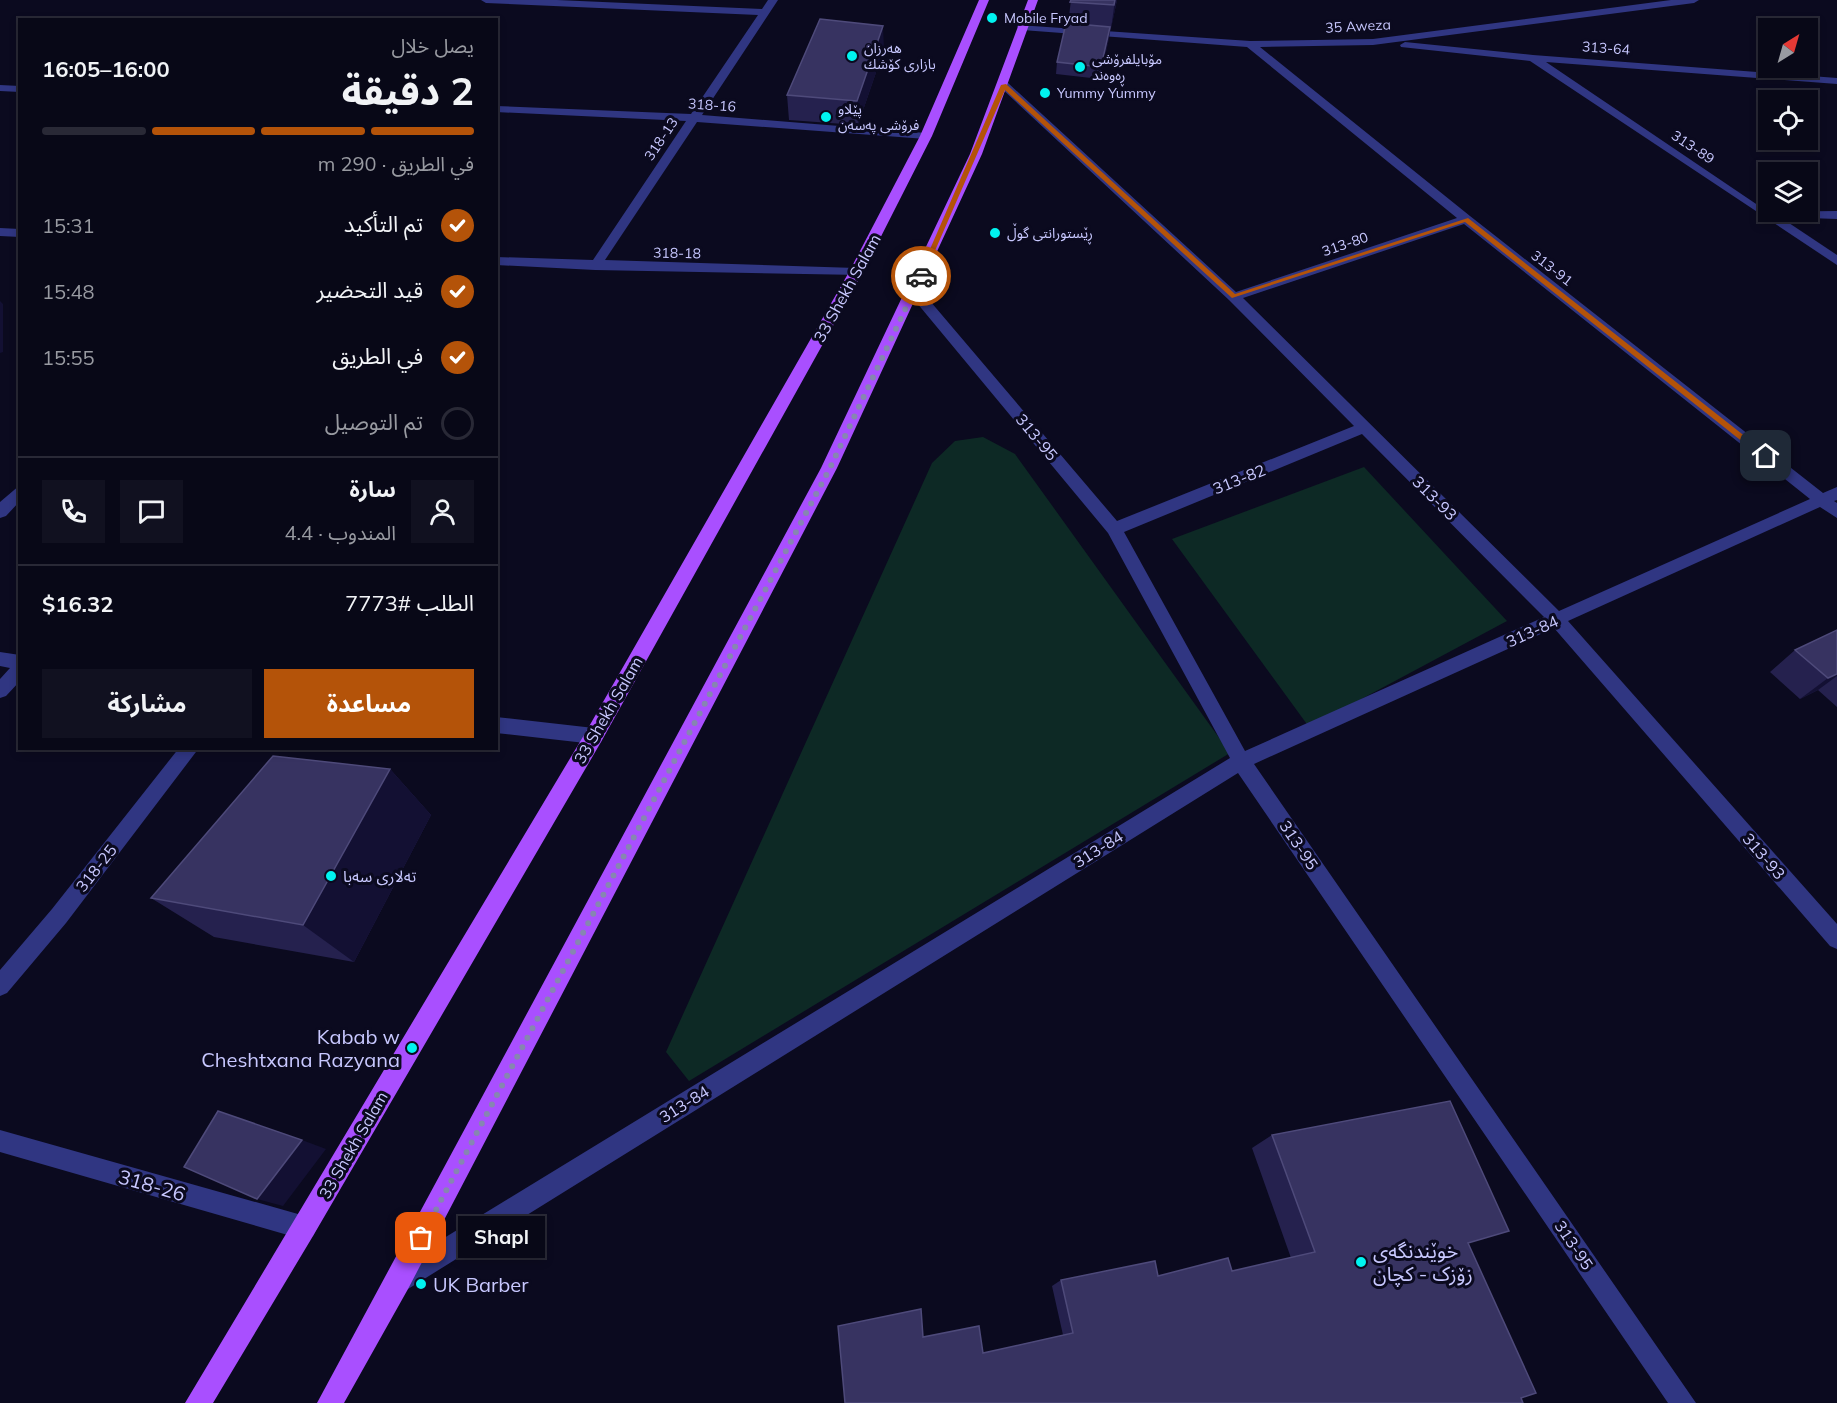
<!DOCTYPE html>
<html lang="ar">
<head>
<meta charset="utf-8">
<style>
  body { margin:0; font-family:Mulish,"Noto Sans Arabic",sans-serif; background:#111120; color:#f1f3f6; direction:rtl; height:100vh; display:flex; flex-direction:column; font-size:22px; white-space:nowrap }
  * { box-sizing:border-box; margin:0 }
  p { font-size:20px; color:#989aa1 }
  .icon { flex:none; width:33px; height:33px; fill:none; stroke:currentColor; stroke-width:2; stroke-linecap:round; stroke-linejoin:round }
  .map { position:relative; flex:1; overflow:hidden; direction:ltr }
  .side { position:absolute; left:18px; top:18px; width:480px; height:732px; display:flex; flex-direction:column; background:#080817; border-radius:0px; box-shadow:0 3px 9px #0003,0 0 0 2px #292936; direction:rtl }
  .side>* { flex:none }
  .needle { width:39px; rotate:37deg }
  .buttons { position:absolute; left:1758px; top:18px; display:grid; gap:12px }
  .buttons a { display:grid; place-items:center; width:60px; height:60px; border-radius:0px; background:#080817; box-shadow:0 3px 9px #0003,0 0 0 2px #292936; font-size:30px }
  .pin { position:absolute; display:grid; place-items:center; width:51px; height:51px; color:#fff; margin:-26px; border-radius:12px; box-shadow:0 3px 9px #0006 }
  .courier { position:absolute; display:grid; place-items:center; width:60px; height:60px; margin:-30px; border:4px solid #b45309; border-radius:50%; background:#fff; color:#222; box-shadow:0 2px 8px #0007 }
  .bubble { position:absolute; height:42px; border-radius:0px; background:#080817; box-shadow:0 3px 9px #0003,0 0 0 2px #292936; font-size:20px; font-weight:700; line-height:42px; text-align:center; direction:rtl }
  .head em { font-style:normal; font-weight:700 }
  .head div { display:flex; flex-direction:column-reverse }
  .head { display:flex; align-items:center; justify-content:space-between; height:102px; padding:0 24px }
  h1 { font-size:39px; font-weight:700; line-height:45px }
  .bar { display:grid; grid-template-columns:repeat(4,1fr); gap:9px 6px; align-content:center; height:72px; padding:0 24px }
  .bar i { height:8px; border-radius:4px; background:#292936 }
  .bar .on { background:#b45309 }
  .bar p { grid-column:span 4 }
  .line { display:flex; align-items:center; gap:15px; padding:0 24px; border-top:2px solid #292936 }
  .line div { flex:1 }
  .round { display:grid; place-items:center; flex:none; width:63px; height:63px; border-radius:0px; background:#111120 }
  ol { padding:0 24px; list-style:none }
  li { display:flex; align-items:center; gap:18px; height:66px }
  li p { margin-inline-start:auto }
  li .icon { padding:6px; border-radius:50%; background:#b45309; color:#fff; stroke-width:4 }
  li:last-child { color:#989aa1 }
  li i { width:33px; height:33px; border:3px solid #292936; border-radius:50% }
  .cta { display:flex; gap:12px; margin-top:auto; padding:12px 24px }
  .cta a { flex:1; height:69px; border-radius:0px; background:#b45309; color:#fff; font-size:24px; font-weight:700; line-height:69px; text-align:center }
  .cta a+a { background:#111120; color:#f1f3f6 }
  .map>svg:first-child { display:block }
  .green { fill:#0d2925 }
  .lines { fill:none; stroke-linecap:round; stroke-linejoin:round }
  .minor { fill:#303682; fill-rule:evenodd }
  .major { fill:#a94fff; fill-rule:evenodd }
  .wall { fill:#25214e }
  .shaded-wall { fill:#131033 }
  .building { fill:#373361; stroke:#4e4a7a; stroke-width:1.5 }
  .route { fill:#b45309 }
  .done { stroke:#8686b1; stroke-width:6; stroke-dasharray:0 10.8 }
  .poi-dot { fill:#00f3f0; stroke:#0b0a1f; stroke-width:2 }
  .labels { text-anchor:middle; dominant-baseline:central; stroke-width:6; stroke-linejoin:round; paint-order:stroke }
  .far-poi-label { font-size:14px; fill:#c8c8ff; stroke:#0b0a1f; text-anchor:start }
  .far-street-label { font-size:14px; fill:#c8c8ff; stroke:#0b0a1f }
  .street-label { font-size:16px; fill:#c8c8ff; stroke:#0b0a1f }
  .poi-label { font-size:16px; fill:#c8c8ff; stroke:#0b0a1f; text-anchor:start }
  .near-poi-label { font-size:20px; fill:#c8c8ff; stroke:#0b0a1f; text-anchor:start }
  .near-street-label { font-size:20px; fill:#c8c8ff; stroke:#0b0a1f }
</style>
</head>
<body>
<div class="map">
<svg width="1837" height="1403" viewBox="0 0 1837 1403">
  <rect width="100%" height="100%" fill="#0b0a1f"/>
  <path class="green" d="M983,437L1015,454L1230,753L689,1081L666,1052L932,463L955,441Z
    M1364,467L1507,621L1309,727L1172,539Z"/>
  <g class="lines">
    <path class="minor" d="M481,0H557L762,9L768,0H778L702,115L926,133L932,136L926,139L697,122L605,260L856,268L863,272L861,275L595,270L496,265V257L593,260L686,121L496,112V106L691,114L758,15L486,3Z
      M1671,0H1699L1694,3L1373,45L1260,47L1470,216L1823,493L1837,487V500L1834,501L1837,503V518L1820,507L1568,621L1837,924V949L1830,946L1554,628L1254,764L1696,1403H1668L1238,773L408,1289L399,1292L390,1289L387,1280L390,1271L1230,758L1108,533L907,291L914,287L919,288L1117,521L1354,426L1229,300L1000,87V83H1008L1236,292L1457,218L1247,47L1022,30L1017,27L1018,25L1250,41L1373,39ZM1464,224L1810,499L1559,611L1243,298ZM1362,434L1544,617L1245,751L1124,532Z
      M1405,42L1533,55L1837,78V84L1546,62L1768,212L1837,211V219L1780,217L1837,255V265L1530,61L1401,47L1400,45Z
      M0,85L20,86V92L0,91Z
      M0,228L20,229V237L0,236Z
      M20,485V501L6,516L0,518V502Z
      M0,652L20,655V681L6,696L0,698V679L10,668L0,666Z
      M496,717L594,728L601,730L603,736L601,742L594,744L496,733Z
      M179,748H199L66,923L7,993L0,996V970L52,909Z
      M0,1130L305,1216L313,1220L317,1228L313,1236L305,1240L0,1152Z"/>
    <path class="major" d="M979,0H989L932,136L863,272L601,742L313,1236L213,1403H185L587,730L849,272L920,136Z
      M1028,0H1038L982,154L837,468L408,1289L344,1403H317L821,468L970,154Z"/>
  </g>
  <path class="wall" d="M1071,0H1117L1100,79L1056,74L1057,62L1068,24Z
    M884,49L858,125L789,120L787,95Z
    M1837,630V707L1818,690L1800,699L1770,672L1795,650Z
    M390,769L431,815L354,962L214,937L151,898Z
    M1272,1135L1509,1231L845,1403L923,1337L983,1353L1063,1335L1052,1286L1061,1280L1158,1276L1232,1271L1291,1258L1252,1148Z"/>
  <path class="shaded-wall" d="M1115,0H1117L1116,5L1111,29Z
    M883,26L884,49L858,125L857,101Z
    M1110,27L1109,39L1100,79L1101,67Z
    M0,301L3,304V352L0,353Z
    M1837,674V676L1818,690L1800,699L1828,678Z
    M390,769L431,815L354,962L303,925Z
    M302,1140L326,1149L283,1206L257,1199Z"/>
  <path class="building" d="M1071,0H1115L1114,5L1070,2Z
    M820,19L883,26L857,101L787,95Z
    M1066,23L1110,27L1101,67L1057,62Z
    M1837,630V674L1828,678L1795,650Z
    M273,756L390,769L303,925L151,898Z
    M1450,1101L1509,1231L1468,1243L1536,1393L1521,1398L1523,1403H845L838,1326L921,1309L923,1337L979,1326L983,1353L1073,1333L1061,1280L1155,1261L1158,1276L1228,1258L1232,1271L1315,1252L1272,1135Z
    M218,1111L302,1140L257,1199L184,1167Z"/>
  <path class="route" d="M1006,84L1235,294L1468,218L1770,456L1763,458L1465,222L1232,298L1005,90L924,276L918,277L1001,85Z"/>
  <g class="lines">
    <path class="done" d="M421,1238L830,468L921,276"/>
  </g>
  <g class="poi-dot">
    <circle cx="992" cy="18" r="6"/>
    <circle cx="852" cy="56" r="6"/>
    <circle cx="1080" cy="67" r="6"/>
    <circle cx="1045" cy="93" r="6"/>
    <circle cx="826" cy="117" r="6"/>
    <circle cx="995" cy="233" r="6"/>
    <circle cx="331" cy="876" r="6"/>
    <circle cx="412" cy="1048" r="6"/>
    <circle cx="1361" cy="1262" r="6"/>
    <circle cx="421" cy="1284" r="6"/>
  </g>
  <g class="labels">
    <g class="far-poi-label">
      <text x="1004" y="18">Mobile Fryad</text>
      <text x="864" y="48">هەرزان<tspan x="864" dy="16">بازاری کۆشك</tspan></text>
      <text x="1092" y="59">مۆبایلفرۆشی<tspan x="1092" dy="16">ڕەوەند</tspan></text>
      <text x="1057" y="93">Yummy Yummy</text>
      <text x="838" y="109">پێلاو<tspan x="838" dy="16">فرۆشی پەسەن</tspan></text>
      <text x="1007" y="233">ڕێستورانتی گوڵ</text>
    </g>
    <g class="far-street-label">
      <text transform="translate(1358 26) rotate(-3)">35 Aweza</text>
      <text transform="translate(1606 48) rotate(4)">313-64</text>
      <text transform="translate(712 105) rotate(4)">318-16</text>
      <text transform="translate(661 139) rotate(-56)">318-13</text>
      <text transform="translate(1693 147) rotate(34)">313-89</text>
      <text transform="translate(1345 244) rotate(-19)">313-80</text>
      <text transform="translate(677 253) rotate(1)">318-18</text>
      <text transform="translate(1552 268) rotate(38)">313-91</text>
    </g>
    <g class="street-label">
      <text transform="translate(847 288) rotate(-61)">33 Shekh Salam</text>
      <text transform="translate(1037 437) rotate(50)">313-95</text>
      <text transform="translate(1239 479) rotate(-22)">313-82</text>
      <text transform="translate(1435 498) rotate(45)">313-93</text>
      <text transform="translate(1532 631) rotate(-24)">313-84</text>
      <text transform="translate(608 710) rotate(-60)">33 Shekh Salam</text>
      <text transform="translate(1299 845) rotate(56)">313-95</text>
      <text transform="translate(1098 849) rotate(-32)">313-84</text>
      <text transform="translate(1764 856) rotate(49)">313-93</text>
      <text transform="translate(96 868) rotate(-52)">318-25</text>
      <text transform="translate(684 1104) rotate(-32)">313-84</text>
      <text transform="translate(353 1145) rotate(-60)">33 Shekh Salam</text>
      <text transform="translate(1574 1245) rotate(56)">313-95</text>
    </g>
    <g class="poi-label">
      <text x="343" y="876">تەلاری سەبا</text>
    </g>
    <g class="near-poi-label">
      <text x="400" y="1036" text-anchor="end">Kabab w<tspan x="400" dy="23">Cheshtxana Razyana</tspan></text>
      <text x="1373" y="1250">خوێندنگەی<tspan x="1373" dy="23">زۆزک - کچان</tspan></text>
      <text x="433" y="1284">UK Barber</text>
    </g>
    <g class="near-street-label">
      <text transform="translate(152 1185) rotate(16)">318-26</text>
    </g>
  </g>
</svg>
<div class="buttons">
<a><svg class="needle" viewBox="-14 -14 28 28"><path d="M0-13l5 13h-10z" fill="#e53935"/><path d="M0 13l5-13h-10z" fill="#989aa1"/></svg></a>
<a><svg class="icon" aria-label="locate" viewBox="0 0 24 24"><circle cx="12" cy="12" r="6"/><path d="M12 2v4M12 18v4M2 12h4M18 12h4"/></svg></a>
<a><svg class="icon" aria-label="layers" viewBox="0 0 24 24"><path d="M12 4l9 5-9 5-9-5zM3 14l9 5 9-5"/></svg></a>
</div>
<div class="pin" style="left:421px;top:1238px;background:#ea580c"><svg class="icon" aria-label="bag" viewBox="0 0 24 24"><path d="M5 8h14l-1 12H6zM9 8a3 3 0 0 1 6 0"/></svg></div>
<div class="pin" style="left:1766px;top:456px;background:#1f2937"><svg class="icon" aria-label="home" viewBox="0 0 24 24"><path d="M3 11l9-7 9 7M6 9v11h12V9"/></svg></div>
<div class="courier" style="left:921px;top:276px"><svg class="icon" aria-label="car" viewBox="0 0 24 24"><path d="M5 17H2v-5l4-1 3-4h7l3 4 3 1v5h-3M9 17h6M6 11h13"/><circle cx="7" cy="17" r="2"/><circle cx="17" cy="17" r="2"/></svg></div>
<div class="bubble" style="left:458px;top:1216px;width:87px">Shapl</div>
<section class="side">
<div class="head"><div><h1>2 دقيقة</h1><p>يصل خلال</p></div><em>16:00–16:05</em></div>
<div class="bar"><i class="on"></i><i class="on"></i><i class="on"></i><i></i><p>في الطريق · 290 m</p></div>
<ol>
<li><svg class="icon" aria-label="check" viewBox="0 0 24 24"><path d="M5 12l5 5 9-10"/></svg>تم التأكيد<p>15:31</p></li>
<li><svg class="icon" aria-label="check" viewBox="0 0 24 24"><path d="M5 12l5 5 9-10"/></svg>قيد التحضير<p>15:48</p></li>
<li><svg class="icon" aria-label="check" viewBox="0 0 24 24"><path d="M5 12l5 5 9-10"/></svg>في الطريق<p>15:55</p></li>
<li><i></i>تم التوصيل</li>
</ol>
<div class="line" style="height:108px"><a class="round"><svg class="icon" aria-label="person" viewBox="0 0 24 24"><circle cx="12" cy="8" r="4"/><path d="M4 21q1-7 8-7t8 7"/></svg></a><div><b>سارة</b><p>المندوب · 4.4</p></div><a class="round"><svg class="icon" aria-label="chat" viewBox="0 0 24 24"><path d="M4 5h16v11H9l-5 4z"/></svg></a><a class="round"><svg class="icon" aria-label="phone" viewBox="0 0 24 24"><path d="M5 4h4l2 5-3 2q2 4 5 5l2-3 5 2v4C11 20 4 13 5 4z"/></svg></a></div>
<div class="line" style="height:78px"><div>الطلب #7773</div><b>$16.32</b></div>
<div class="cta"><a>مساعدة</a><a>مشاركة</a></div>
</section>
</div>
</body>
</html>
